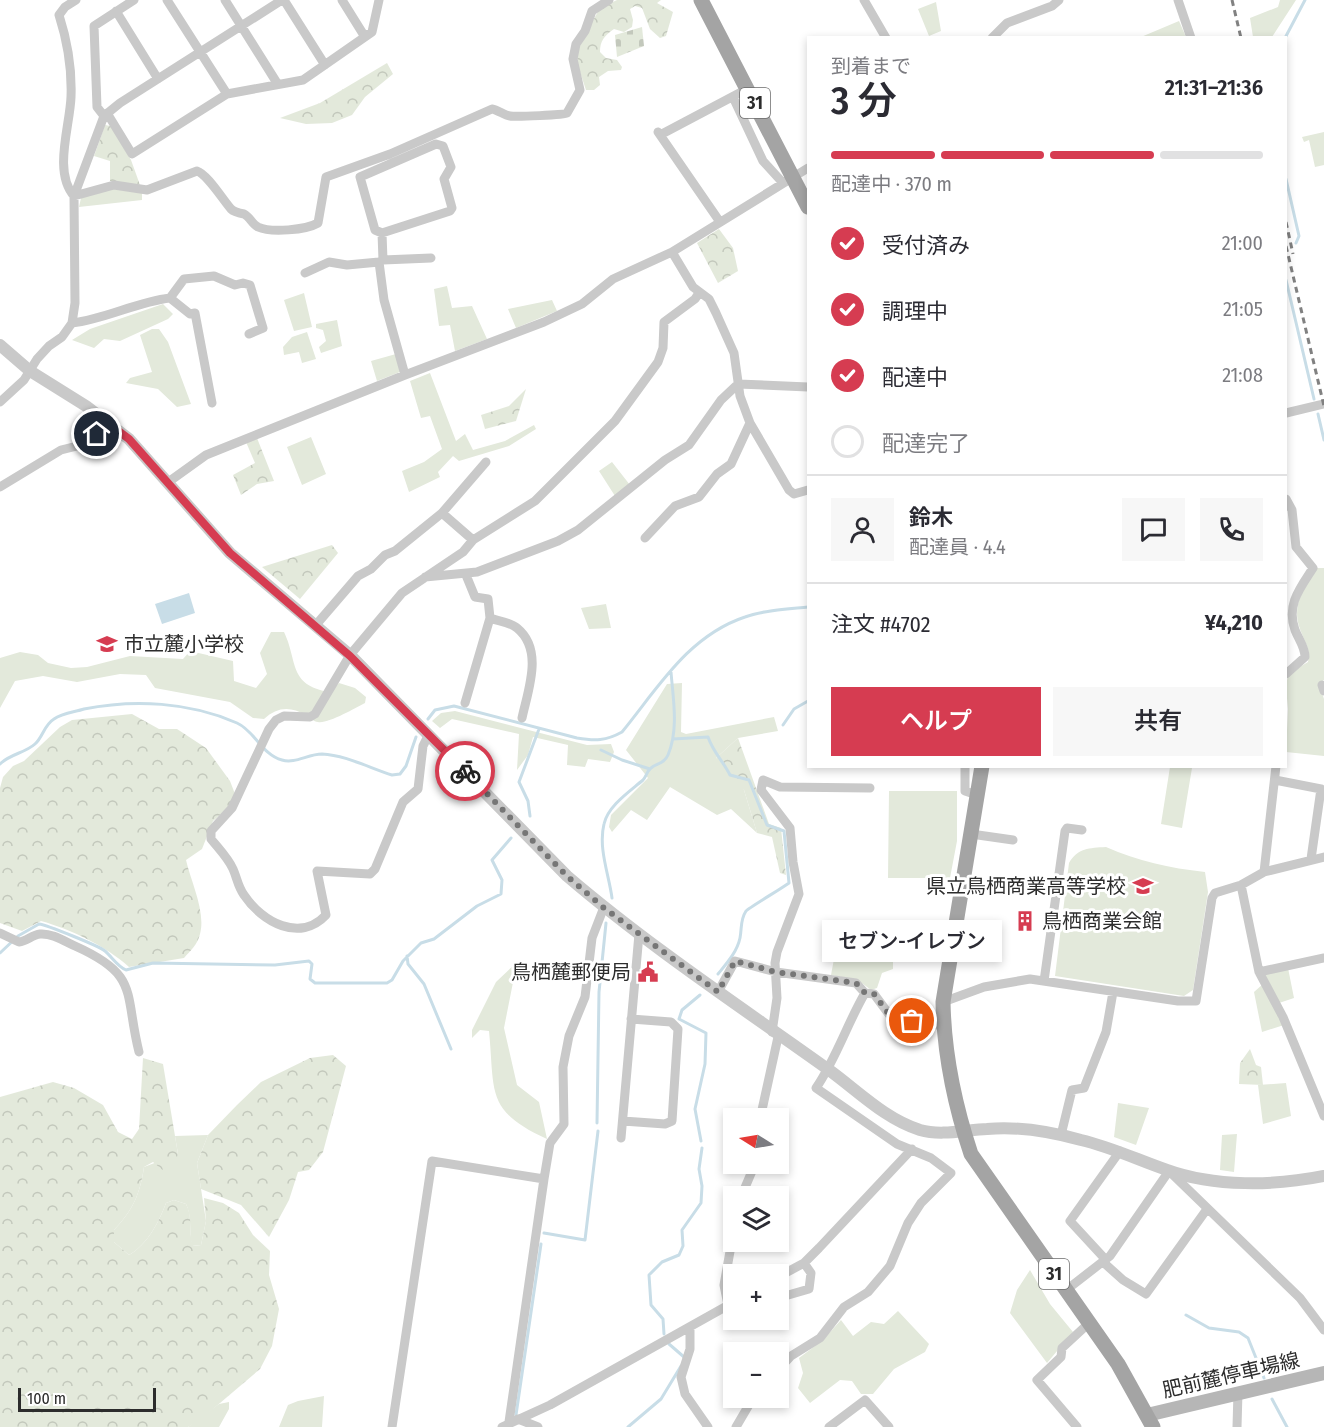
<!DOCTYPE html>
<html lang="ja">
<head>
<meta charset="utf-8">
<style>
  body { margin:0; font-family:"Fira Sans Condensed","Noto Sans JP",sans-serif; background:#f7f7f7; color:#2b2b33; height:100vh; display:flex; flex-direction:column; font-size:22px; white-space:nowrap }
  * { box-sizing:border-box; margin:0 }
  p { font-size:20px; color:#7c7c81 }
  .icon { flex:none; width:33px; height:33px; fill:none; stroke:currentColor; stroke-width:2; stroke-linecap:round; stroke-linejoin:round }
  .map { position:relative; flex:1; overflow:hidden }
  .details { position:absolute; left:807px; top:36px; width:480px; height:732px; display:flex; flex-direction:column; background:#fff; border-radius:0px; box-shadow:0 3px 9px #0003 }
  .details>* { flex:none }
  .needle { width:39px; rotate:281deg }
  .fabs { position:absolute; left:723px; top:1108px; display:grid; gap:12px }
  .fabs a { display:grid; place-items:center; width:66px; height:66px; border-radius:0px; background:#fff; box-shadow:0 3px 9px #0003; font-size:30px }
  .scale { position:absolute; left:18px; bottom:15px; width:138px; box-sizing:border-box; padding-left:6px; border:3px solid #2c2c2c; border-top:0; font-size:16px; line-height:21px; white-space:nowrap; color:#2c2c2c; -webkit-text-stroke:4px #fff; paint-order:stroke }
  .pin { position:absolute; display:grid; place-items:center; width:51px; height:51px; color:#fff; margin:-26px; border:3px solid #fff; border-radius:50%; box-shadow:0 2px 6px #0007 }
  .courier { position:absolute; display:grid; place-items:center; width:60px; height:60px; margin:-30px; border:4px solid #d63c51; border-radius:50%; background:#fff; color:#222; box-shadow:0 2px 8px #0007 }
  .bubble { position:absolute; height:42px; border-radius:0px; background:#fff; box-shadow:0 3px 9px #0003; font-size:20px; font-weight:600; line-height:42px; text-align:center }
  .headline em { font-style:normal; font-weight:600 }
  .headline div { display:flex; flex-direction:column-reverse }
  .headline { display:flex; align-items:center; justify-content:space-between; height:102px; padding:0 24px }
  h1 { font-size:39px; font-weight:600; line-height:45px }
  .bar { display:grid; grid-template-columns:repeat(4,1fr); gap:9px 6px; align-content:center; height:72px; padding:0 24px }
  .bar i { height:8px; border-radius:4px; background:#e1e1e2 }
  .bar .current { background:#d63c51 }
  .bar p { grid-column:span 4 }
  .line { display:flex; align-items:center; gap:15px; padding:0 24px; border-top:2px solid #e1e1e2 }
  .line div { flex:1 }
  .round { display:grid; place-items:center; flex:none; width:63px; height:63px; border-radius:0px; background:#f7f7f7 }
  ol { padding:0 24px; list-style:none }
  li { display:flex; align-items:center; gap:18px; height:66px }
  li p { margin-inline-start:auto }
  li .icon { padding:6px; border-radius:50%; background:#d63c51; color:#fff; stroke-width:4 }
  li:last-child { color:#7c7c81 }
  li i { width:33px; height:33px; border:3px solid #e1e1e2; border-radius:50% }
  .cta { display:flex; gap:12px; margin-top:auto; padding:12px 24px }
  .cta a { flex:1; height:69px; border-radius:0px; background:#d63c51; color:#fff; font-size:24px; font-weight:600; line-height:69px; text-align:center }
  .cta a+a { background:#f7f7f7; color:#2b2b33 }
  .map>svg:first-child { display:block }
  .green { fill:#e3e9db }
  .forest { fill:url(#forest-crowns) }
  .cemetery { fill:url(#cemetery-stones) }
  .water { fill:#c8dde7 }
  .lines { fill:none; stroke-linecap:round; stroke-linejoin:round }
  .stream { stroke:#c8dde7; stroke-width:3 }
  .minor { stroke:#c9c9c9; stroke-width:9 }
  .tertiary { stroke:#c9c9c9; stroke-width:12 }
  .secondary { stroke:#b6b6b6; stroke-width:14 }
  .primary { stroke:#a4a4a4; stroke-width:15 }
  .rail { stroke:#818181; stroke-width:3; stroke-dasharray:6 4.5; stroke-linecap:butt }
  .done { stroke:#767676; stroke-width:6; stroke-dasharray:0 10.8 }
  .route { stroke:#d63c51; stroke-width:8 }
  .labels { text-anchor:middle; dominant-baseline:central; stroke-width:6; stroke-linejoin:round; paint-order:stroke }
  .shield { fill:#fff; stroke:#6b6b6b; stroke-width:1.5 }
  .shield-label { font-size:18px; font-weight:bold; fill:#2c2c2c }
  .poi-label { font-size:20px; fill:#2c2c2c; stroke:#fff; text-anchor:start }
  .street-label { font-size:20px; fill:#2c2c2c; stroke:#fff }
</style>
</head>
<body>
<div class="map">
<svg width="1324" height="1427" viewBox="0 0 1324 1427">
  <defs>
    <pattern id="forest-crowns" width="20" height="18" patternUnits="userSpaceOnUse" patternTransform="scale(1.5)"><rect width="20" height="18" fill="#e3e9db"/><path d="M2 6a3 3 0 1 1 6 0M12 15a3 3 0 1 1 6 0" fill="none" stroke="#c3c8bc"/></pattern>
    <pattern id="cemetery-stones" width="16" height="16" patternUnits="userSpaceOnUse" patternTransform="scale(1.5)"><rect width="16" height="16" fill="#e3e9db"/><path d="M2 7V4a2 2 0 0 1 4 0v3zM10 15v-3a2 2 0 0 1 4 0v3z" fill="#c3c8bc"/></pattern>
  </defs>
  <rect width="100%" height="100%" fill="#fff"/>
  <path class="green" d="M1280,0H1296L1272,37H1253L1250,18L1278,7Z
    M936,2L941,31L929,36L918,9Z
    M1179,21L1186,37H1141Z
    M1324,132V165L1315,167L1309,140L1304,142L1302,137Z
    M117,187L142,192V200L79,207L81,198Z
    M447,286L452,308L472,306L487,339L455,351L450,325L439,326L434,289Z
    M304,293L312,327L294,331L284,300Z
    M552,300L557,311L516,328L508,309Z
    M163,304L173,314L168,319L120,341L104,339L94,348L72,340L90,329Z
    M337,320L342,346L321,353L319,347L326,341L323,330L316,328V324Z
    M152,329H159L168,342L191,404L177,407L158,389L126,383L130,378L152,372L140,335Z
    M307,332L316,359L302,363L299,352L284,355L283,347L292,337Z
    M396,354L400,372L377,381L371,361Z
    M430,373L456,441L465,434L473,450L505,441L534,425L536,429L509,446L459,461L453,456L438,472L440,477L409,492L402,471L424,462L442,449L430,416L421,418L410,381Z
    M311,437L326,474L302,485L287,447Z
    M612,462L630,485L615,496L599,471Z
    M1317,568H1324V680L1319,683L1324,699V756L1286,752L1288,709L1286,687L1288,674L1308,662C1311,647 1303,640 1299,626C1292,603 1305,586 1317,568Z
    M606,604L611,628L589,629L581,608Z
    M271,632H284C298,661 288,685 329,692L339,683L355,688L366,697L365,703C355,708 328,724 318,722C314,722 309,717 306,715C290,706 277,707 264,719L253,718L230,702L155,688L146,675L120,674L77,682L43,676L15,681L0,708V658L20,652L38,655L48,663L71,668L87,667L130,656L183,659L190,651L233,661L234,681L256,688L267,674L260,653Z
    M682,683L681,732L686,734L774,717L778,731L738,738L716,758L744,790L757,833L731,809L717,815L670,787L647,820L631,810L612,832L609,827L611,815L648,778L626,750L667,684Z
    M455,711L587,745L611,744L614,752L610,762L588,759L585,767L567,765L568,745L533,737L528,755L517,770L519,734L452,719L440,728L432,721L441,713Z
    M1170,767L1192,768L1182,828L1161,824Z
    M889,791H957V841L950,878H888Z
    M1106,847C1138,861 1169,868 1205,872L1208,892L1193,990L1184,996L1055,976L1069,863C1078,848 1089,848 1106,847Z
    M939,920L944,925L940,949L929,954L924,949L925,932Z
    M880,926H893V969L882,973L877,988L871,990L858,980L831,975L834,959C867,962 868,954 880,926Z
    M517,962L504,1028L517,1085L539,1102L547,1139C485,1111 495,1092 489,1031L480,1030L472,1038V1030L496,982Z
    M1288,968L1294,998L1279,1003L1263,977L1268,973Z
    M1263,984L1284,1025L1262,1032L1254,992Z
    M1286,1083L1291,1116L1263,1124L1258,1085Z
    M1118,1103L1149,1108L1136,1145L1114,1137Z
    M1237,1134L1234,1172L1220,1170L1222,1135Z
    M208,1135L197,1163L206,1221L201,1245L192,1246C189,1232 192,1215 186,1204L174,1200L166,1203C159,1222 147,1245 129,1255L114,1242V1230C133,1210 140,1194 144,1167L178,1154L175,1136Z
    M1030,1270L1050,1304L1073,1332L1047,1363L1010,1313L1017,1290Z
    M898,1311L929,1344L925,1352L894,1369L873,1394H861L852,1381L840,1380L810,1403L798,1388L803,1373L799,1358L823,1340L841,1320L853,1336L871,1322L884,1324Z
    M324,1396L322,1427H279L288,1405L298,1401Z
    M229,1402V1409L219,1427H188L219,1404Z"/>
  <path class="forest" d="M617,0H661L657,3L673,12L666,36L660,38L650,29L642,8L635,6L630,9L633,20L632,27L624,32L614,29C604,36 600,41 600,52L606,58L617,60L622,67L621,70L608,71L599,77L600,85L594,90H586L577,63L578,47L600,8Z
    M387,63L393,74L365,97L352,115L332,123L306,124L280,118L320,103Z
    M105,125L111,126L131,160L140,185L110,181V161L94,156Z
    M719,229L733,248L738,271L718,283L697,243Z
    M526,389L516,421L485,429L481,415L509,406Z
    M257,438L274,481L257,484L241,495L233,475L255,463L246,442Z
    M332,545L338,553L300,599L262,567Z
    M132,714L159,729H177L206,748L230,781L235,794L227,809L213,821L202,849L186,860C191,882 206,912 200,934C198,944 190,951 184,958L129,967C106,946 70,929 41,921L22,931L0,923V788L3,777L13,766L24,761L60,727L72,720Z
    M738,738L769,824L781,828L786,875L780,873L772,837L757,833L744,790L727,783L716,758Z
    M1250,1049L1256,1065L1261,1067L1263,1085L1239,1084L1240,1063Z
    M333,1055L346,1066L323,1152L309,1170L298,1172L289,1200L269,1237L241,1205L201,1189L197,1163L208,1135L237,1105L261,1082L310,1058Z
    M143,1058L163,1064L178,1154L171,1177L153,1162L144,1167C140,1194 133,1210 114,1230V1242L129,1255C147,1245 159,1222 166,1203L174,1200L186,1204C193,1216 188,1231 193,1246L201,1245L206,1221L204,1198L223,1203L239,1213L253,1235L270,1251L269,1275L279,1309L272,1346L260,1369L200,1420L188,1427H0V1097L53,1082L74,1088L103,1105L118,1132L132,1139L139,1129Z"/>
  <path class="cemetery" d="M642,27L644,46L617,57L615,35Z"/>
  <path class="water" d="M189,593L195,613L162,624L155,604Z"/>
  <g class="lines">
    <path class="stream" d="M1285,38L1305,0
      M1286,179L1299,236L1296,243
      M1286,280L1314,399
      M1318,414L1324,440
      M428,719L435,710L454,706L577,738C595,741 606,741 622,732C658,688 688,636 745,617C764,610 788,609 808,607
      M783,725L794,709L808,701
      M673,739L708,737C713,752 723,761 730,775L749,780L767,825L784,831L789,883C781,889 748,908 746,911C740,920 742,928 740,938C737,952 727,963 718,974
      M601,750L622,760L650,769
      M0,764C10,754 25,753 35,744C43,737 44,725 54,719C62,713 75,712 84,709C134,699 190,702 237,723C255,731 262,755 282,760C295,764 308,754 322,754C345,755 370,768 392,775L400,774L406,766L416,737
      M530,816L528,801L519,782L539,729
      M612,898C609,875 598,848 604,824C608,806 629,792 643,780C646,777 647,771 651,768C657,763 664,764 668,755C679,729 673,698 671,672
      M0,953L18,936L39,924C47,925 99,946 105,951C112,957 117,966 126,970L153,963L275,965L309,961L312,964L310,979L315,983H387L392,980L403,961L421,943L434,939L477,906L501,894L502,880L492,860L511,838
      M407,956L408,964L424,984L451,1049
      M700,995L682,1010L679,1019L706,1033L705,1064L695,1109L701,1141
      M597,1123L599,992L606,923
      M544,1233L585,1240L598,1131
      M1186,1315L1209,1328L1239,1332L1248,1338L1264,1378
      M664,1334L663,1319L651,1305L649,1275L662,1262L679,1255L683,1246L682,1230L701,1203L702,1186L699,1169L702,1148
      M669,1344L684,1357
      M1272,1399L1287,1427
      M516,1415L541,1244
      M628,1427L661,1399L681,1366"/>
    <path class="minor" d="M76,0L65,7L59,15C67,40 72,71 71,97C70,126 53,172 74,196L114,185L147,190L197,171C207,174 223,200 231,209C234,212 239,213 244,214C250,217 252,224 258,227C271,233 306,230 318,223L326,177L390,154L492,109C498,110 504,115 510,116C516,117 564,115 567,113L580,90L573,59L576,44L585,31L592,11L609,0
      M167,0L227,94
      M225,0L277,83
      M284,0L325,65
      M342,0L365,37
      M864,0L886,38
      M1178,0L1191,38
      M116,11L158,79
      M992,38L1007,23L1052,6L1059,0
      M733,97L763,161L783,183
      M107,113L132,154L227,94L303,80L372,32L379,0
      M104,116L97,107L94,26L134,0
      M658,132L720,222
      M660,135L747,89
      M382,233L450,211L452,208L444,179L451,167L443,146L436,144L360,177L375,230L382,233L383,260L379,262L384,300L405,375
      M672,252L693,287L709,299L716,313L734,353L740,396L750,423L789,490L794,494L808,490
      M383,260L431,258
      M305,273L329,262L347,265L379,262
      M170,298L184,279L214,276L235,285L243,283L250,285L263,328L249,334
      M72,323C106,319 136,302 170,298L190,314L195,313L212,403
      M0,402L24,380L37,359L49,346L62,337L72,323L75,303L74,196L104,116L120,103L282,0
      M1286,413L1324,404
      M167,483L206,455L405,375L544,322L582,304L613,279L672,252L808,168
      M0,487L61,450L85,444L109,424
      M1286,499L1292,510L1296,547L1313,568C1300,588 1286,605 1295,630C1299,640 1305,647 1305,657L1286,674
      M442,513L473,540
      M645,538L675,506L699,497L717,474L731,464L750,423
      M425,577L477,572L558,541L578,530L665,460L689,445L721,400L738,384L808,387
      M490,618C498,621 510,622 517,628C544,650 528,690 522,718
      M315,626L358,576L371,569L385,555L395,551L442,513L486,462
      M1322,685L1324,691
      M465,703L490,618L488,599L475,597L466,575
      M429,734L423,746L418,789L403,802L375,869L370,874L317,871L326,915C300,943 262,922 244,895C238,887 237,878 233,869C228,858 219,849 211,839V831L232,808L269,729L276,720L284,716L310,717L315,714L350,655L402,593L463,552L473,540L535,501L615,421L658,362L663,348L664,322L695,299L699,293
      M965,766V791L977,795
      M1275,780L1321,789L1311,859
      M971,834L1013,840
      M1264,872L1324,857
      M1241,885L1259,972L1283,1017L1324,1116
      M0,933L19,942C27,941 32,935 40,934C52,933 64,941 75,946C140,975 124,992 139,1052
      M1259,972L1324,958
      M1044,981L1065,831L1067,828L1082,830
      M718,992L735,961L776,972L856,983L865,993
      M943,1002L984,987L1030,979L1178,1001H1196L1212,898L1215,893L1241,885L1264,872L1276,766
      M772,1032L777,998L775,963L777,952L799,894L793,862L790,828L761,790L763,780L780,787L870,788
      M760,1119L778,1037
      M623,1121L665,1124L672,1121L678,1029L671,1022L631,1019
      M1061,1135L1072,1090L1084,1088L1106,1032L1113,992
      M621,1138L639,934
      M544,1179L550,1143L564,1124L563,1067L569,1036L585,997L592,938L604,907
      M741,1197L755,1164
      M1106,1260L1070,1221L1120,1151
      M1103,1262L1123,1280L1146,1294L1207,1209
      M778,1277L804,1263L819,1248L912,1149
      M1065,1291L1110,1256L1169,1171L1300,1298L1324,1330
      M778,1298L809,1289L811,1273L804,1263
      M728,1305L724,1285L734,1229
      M690,1327V1349L681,1377L685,1394L708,1427
      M778,1370L791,1356L820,1338L844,1307L868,1292L890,1266L908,1223L921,1203L951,1173L931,1158L897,1144L816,1088C836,1059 847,1024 865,993L874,994L891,1017L943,1026
      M518,1419L538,1427
      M392,1427L432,1161L544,1179L509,1422
      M502,1427L550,1405L734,1302
      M736,1427L753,1398
      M829,1427L865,1400L889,1427
      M1077,1427L1037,1380L1061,1357L1062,1348L1088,1324
      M1237,1427L1238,1392"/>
    <path class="tertiary" d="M0,345L30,371L86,406L129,439L230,553L350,655L567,876C650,947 741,1007 829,1070C858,1091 885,1119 920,1130C941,1136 965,1130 987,1129C1018,1126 1052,1132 1081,1140C1111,1147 1138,1160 1167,1170C1214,1187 1275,1186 1324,1176"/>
    <path class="secondary" d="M1147,1415L1324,1373"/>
    <path class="primary" d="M701,0L808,207
      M982,766L943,1002C944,1052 955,1106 971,1154L1118,1364L1153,1427"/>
    <path class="rail" d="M1232,0L1241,38
      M1286,222L1293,254
      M1286,246L1324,406"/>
  </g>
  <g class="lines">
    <path class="done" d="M465,771L567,876L604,908L718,992L735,961L776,972L856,983L865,993L874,994L891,1017L912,1021"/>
    <path class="route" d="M97,434L109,424L129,439L230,553L350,656L465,771"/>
  </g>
  <defs>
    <g id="school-bare" transform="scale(1.62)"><path d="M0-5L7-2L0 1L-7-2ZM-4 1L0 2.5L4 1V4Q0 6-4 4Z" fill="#d63c51" stroke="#fff" stroke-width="2.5" paint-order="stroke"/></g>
    <g id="building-bare" transform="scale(1.62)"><path d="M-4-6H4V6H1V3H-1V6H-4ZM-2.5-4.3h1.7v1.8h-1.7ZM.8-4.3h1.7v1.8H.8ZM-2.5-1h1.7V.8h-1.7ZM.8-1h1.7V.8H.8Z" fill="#d63c51" stroke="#fff" stroke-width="2.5" paint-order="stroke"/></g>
    <g id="civic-bare" transform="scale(1.62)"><path d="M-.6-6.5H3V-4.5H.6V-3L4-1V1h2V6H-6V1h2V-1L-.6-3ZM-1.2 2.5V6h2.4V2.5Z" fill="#d63c51" stroke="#fff" stroke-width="2.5" paint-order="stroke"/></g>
  </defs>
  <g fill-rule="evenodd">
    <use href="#school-bare" x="107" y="644"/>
    <use href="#school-bare" x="1143" y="886"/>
    <use href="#building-bare" x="1025" y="921"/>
    <use href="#civic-bare" x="648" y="972"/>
  </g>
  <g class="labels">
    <g class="shield">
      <rect x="740" y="88" width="30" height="30" rx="4.5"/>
      <rect x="1039" y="1259" width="30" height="30" rx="4.5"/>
    </g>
    <g class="shield-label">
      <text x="755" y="103">31</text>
      <text x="1054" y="1274">31</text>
    </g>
    <g class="poi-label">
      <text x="124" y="644">市立麓小学校</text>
      <text x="1126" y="886" text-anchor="end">県立鳥栖商業高等学校</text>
      <text x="1042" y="921">鳥栖商業会館</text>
      <text x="631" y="972" text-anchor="end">鳥栖麓郵便局</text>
    </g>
    <g class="street-label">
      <text transform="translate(1231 1375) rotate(-13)">肥前麓停車場線</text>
    </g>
  </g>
</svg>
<div class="fabs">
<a><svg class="needle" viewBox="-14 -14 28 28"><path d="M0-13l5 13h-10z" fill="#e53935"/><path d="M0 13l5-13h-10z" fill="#7c7c81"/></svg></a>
<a><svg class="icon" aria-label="layers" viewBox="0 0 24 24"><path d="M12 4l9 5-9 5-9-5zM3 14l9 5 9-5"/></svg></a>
<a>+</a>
<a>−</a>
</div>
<div class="scale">100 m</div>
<div class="pin" style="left:912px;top:1021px;background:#ea580c"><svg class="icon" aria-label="bag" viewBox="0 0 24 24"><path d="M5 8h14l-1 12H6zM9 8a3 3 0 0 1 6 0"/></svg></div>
<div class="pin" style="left:97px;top:434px;background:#1f2937"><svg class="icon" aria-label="home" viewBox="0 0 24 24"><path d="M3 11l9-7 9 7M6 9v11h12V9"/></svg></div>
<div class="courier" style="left:465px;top:771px"><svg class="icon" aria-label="bike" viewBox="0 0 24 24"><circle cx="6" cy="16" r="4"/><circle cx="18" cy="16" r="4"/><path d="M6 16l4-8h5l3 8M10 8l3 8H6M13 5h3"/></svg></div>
<div class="bubble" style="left:822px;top:920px;width:180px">セブン-イレブン</div>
<section class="details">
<div class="headline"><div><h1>3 分</h1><p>到着まで</p></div><em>21:31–21:36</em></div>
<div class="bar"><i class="current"></i><i class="current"></i><i class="current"></i><i></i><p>配達中 · 370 m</p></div>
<ol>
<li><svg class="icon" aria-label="check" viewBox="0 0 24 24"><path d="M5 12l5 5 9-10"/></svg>受付済み<p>21:00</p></li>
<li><svg class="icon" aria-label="check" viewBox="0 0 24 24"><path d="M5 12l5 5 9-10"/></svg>調理中<p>21:05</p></li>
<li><svg class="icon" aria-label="check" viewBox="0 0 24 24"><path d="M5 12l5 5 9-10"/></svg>配達中<p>21:08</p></li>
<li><i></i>配達完了</li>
</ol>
<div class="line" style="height:108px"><a class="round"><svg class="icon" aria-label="person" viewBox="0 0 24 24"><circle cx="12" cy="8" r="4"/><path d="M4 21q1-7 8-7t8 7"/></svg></a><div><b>鈴木</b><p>配達員 · 4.4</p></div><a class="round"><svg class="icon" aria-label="chat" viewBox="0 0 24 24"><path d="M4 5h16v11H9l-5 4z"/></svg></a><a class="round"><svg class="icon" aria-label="phone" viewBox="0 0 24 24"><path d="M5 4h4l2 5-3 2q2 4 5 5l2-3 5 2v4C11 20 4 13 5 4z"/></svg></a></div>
<div class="line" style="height:78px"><div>注文 #4702</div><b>¥4,210</b></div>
<div class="cta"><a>ヘルプ</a><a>共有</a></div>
</section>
</div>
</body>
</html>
